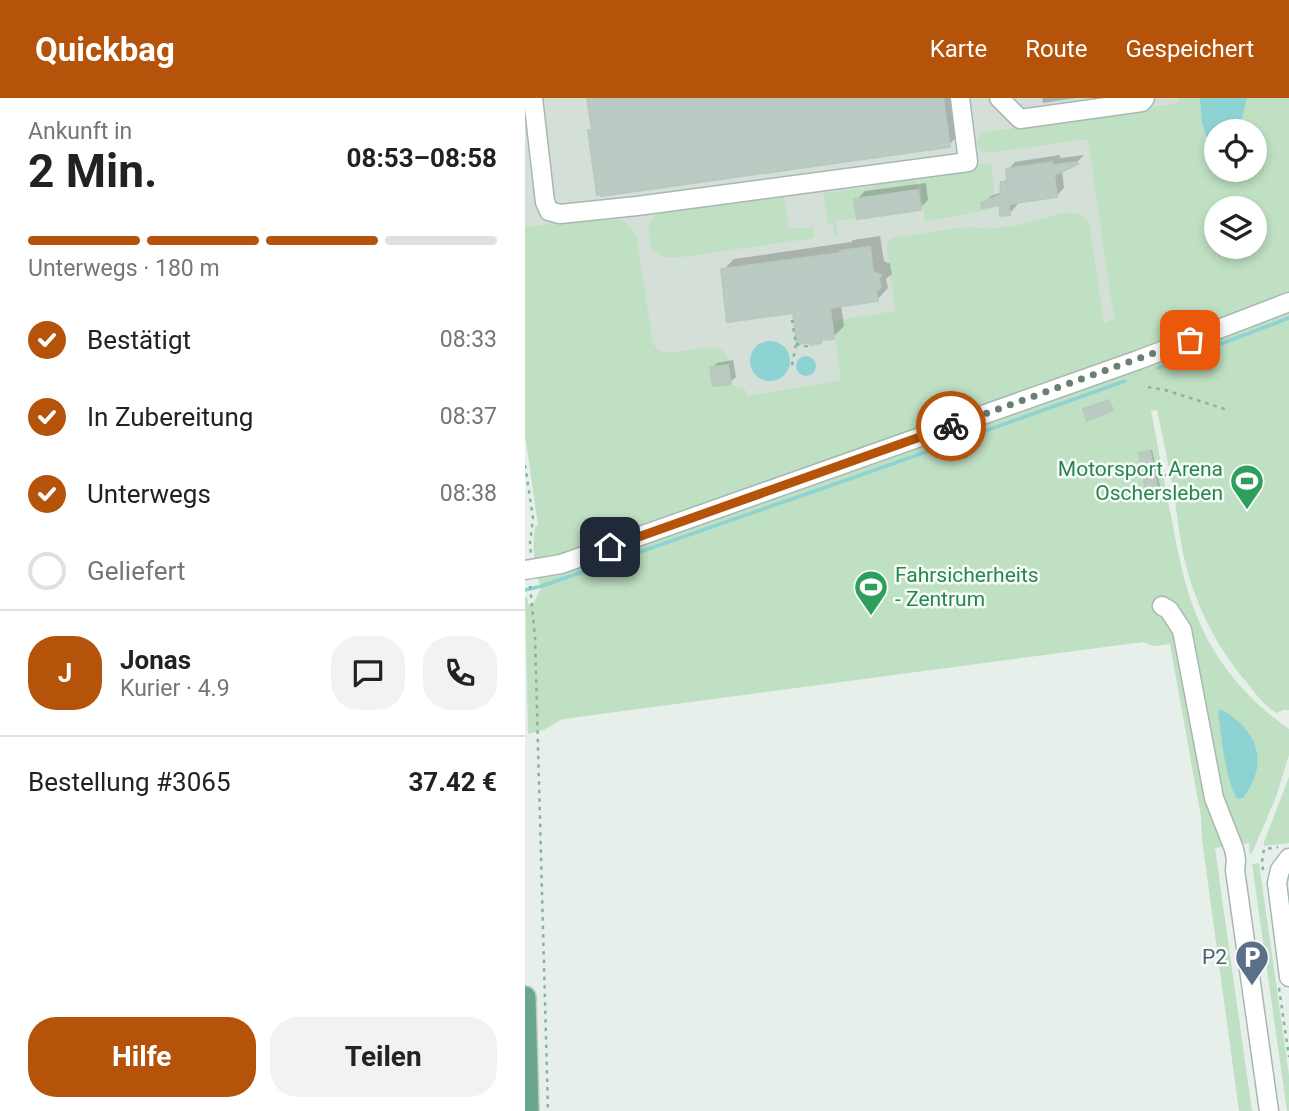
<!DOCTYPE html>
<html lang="de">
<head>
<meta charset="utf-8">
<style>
  body { margin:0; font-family:Roboto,sans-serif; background:#f2f2f2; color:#222; height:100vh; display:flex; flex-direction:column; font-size:26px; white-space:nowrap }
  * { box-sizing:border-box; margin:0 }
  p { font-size:23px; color:#767676 }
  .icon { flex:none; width:38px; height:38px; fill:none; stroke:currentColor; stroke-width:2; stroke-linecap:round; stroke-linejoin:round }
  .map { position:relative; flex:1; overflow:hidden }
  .drawer { display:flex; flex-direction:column; background:#fff; width:525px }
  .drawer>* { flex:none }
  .tools { position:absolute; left:679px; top:21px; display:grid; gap:14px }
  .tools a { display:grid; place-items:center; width:63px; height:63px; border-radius:50%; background:#fff; box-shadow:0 4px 10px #0003; font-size:35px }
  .pin { position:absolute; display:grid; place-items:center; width:60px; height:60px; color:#fff; margin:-30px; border-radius:14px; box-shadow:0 4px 10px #0006 }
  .courier { position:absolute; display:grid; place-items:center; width:70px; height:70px; margin:-35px; border:5px solid #b45309; border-radius:50%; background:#fff; color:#222; box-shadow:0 2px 9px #0007 }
  .overview em { font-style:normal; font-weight:700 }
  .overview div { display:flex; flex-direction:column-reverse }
  .overview { display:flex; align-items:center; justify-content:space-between; height:119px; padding:0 28px }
  h1 { font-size:46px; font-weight:700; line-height:52px }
  .bar { display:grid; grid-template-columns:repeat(4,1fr); gap:10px 7px; align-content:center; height:84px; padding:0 28px }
  .bar i { height:9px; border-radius:5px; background:#e0e0e0 }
  .bar .active { background:#b45309 }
  .bar p { grid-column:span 4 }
  .line { display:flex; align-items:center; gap:18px; padding:0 28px; border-top:2px solid #e0e0e0 }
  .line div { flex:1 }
  .round { display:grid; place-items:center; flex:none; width:74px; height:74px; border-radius:28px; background:#f2f2f2 }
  ol { padding:0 28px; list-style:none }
  li { display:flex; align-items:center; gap:21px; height:77px }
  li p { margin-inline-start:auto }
  li .icon { padding:7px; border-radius:50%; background:#b45309; color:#fff; stroke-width:4 }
  li:last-child { color:#767676 }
  li i { width:38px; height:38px; border:4px solid #e0e0e0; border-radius:50% }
  .button { display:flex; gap:14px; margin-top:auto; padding:14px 28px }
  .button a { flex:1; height:80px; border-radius:28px; background:#b45309; color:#fff; font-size:28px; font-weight:700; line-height:80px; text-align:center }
  .button a+a { background:#f2f2f2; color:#222 }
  header { display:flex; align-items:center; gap:42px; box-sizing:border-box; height:98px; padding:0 35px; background:#b45309; color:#fff }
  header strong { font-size:33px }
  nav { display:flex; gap:38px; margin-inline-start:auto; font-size:24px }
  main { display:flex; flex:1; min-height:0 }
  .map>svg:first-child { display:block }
  .built { fill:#d4dfd8; fill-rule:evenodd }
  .green { fill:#bfe0c3; fill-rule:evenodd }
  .water { fill:#8ed3d4 }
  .shadow { fill:#0003 }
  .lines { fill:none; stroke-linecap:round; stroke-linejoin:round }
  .stream { stroke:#8ed3d4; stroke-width:3.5 }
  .building { fill:#bbcac2; stroke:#b8c9bf; stroke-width:2 }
  .minor-casing { stroke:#a8b8b0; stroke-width:21 }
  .major-casing { stroke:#c2cac7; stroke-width:24 }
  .path { stroke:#86b39f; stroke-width:2.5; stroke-dasharray:3.5 5; stroke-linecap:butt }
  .minor { stroke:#fff; stroke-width:18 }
  .major { stroke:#6aa58e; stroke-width:21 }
  .done { stroke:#687f75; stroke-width:7; stroke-dasharray:0 12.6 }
  .route { stroke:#b45309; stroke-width:9 }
  .labels { text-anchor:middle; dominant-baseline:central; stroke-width:5; stroke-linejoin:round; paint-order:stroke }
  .leisure-label { font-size:21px; fill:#27864d; stroke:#f7fbf8; text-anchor:end }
  .service-label { font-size:21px; fill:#4e5e75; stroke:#f7fbf8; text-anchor:end }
</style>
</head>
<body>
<header>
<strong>Quickbag</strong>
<nav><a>Karte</a><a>Route</a><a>Gespeichert</a></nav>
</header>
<main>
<section class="drawer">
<div class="overview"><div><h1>2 Min.</h1><p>Ankunft in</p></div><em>08:53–08:58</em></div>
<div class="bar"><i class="active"></i><i class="active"></i><i class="active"></i><i></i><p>Unterwegs · 180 m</p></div>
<ol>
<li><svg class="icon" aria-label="check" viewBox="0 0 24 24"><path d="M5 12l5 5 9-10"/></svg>Bestätigt<p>08:33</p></li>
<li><svg class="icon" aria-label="check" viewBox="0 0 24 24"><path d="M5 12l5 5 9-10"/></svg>In Zubereitung<p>08:37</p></li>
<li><svg class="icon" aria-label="check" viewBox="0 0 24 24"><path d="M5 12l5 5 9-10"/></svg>Unterwegs<p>08:38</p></li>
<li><i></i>Geliefert</li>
</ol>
<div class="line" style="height:126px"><b class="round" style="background:#b45309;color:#fff">J</b><div><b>Jonas</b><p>Kurier · 4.9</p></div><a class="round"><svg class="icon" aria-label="chat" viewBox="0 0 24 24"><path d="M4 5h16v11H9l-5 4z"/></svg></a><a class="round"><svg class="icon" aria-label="phone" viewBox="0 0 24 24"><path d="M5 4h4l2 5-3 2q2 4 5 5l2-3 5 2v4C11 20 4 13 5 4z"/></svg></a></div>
<div class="line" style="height:91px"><div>Bestellung #3065</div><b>37.42 €</b></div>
<div class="button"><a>Hilfe</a><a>Teilen</a></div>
</section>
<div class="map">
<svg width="764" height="1013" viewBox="0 0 764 1013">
  <rect width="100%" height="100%" fill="#e6efea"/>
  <path class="built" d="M0,0H750L730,110H691V149H718L660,233L590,222L13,428L0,336ZM691,33H730V72H691Z"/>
  <path class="green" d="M653,0H675L688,58L691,59V72H730V33H714L722,0H764V196L662,239L659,233L630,244L634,257L764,206V612H758L752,615C740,609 730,595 722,585C689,546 667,500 657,450C654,433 652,415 649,397C644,369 638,340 632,312L626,313C633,348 639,383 646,418C653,454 659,488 673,521C691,565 725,604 764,631V657L751,699L727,755L725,756L724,745L690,750L727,1013H714L677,741L676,719L645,546L629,548L618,544L38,621L18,632L3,636L0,499H2L3,506H8L16,490C9,470 7,449 10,429L13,427L0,336V129L77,119V122C97,120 105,122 112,142L128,246L134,252L144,255L187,249C197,250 205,257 203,267L185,270L188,288L206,286L214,291H220L222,298L316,282L308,223L370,213L362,151L363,144L366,141L372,139L432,130L446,129L459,131L490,128L539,115H553L559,119L564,124L579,225L590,221L585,195L563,41L464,55L456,53L452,46L454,39L460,34L653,5ZM691,110H730V149H691ZM625,353L634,397L623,399L614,356Z
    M466,65L471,110L400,124L394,76Z
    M391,76L393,92L329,101L332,121L311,122L313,136L310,137L308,125L303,126L298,95L347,89L364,82Z
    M259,95L264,131L288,129L289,140L149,160L137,158L127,150C122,133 120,123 137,112Z
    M764,679V745L739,748V744Z
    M734,765L764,977V1013H762L727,766Z"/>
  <path class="water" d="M675,0H722L714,33H691V59L688,58L677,25Z
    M225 263a20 20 0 1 1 40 0a20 20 0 1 1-40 0Z
    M271 268a10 10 0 1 1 20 0a10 10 0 1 1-20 0Z
    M695,611C704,615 711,621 718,628C739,651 736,676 718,700L713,701C701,689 696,634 693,615Z"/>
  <path class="shadow" d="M64,0H427L432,38L424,47L65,33L68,29Z
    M517,0H551L518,5Z
    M535,57V60L559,57L552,64L537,72L539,90L531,98L492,103V107L485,115L476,105L458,106L461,102H469L484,97L483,94L463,101L466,98L477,94V85L484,79L483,72L490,64Z
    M401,85L403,102L395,110L331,102L340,93Z
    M355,138L359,163L366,166L365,168L367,176L361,181L363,190L352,202L316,207L319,228L308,239L299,240L295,244L269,213L198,172L209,161L326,144L328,142Z
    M208,262L211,279L205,284L187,270L192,265Z
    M627,352L636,393L633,396L615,356L618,354Z"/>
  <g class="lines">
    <path class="stream" d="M633,270L764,220
      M0,492L17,488L333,378L600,283"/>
  </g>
  <path class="building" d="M62,0H418L425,49L76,98V96L72,97L63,32H67Z
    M527,64L528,67L552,64L553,66L529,77L532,99L484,106L485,117L475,118V107L457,110L456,105L475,98L476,84H481L483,96L484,95L481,71Z
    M393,92L396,112L332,121L329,101Z
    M345,149L348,174L356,177L354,181L356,189L351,194L353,203L305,210L309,241L296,242V245L285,247V244L272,246L268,215L202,224L196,171L315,155V153Z
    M203,267L206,286L188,288L185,269Z
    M584,302L588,312L562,323L558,311Z
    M625,353L634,397L622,399L614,355Z"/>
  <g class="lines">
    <g class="minor-casing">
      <path id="minor" d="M8,0L20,104L24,113L35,116L112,108L443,64L435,0
        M474,0L495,21L617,4L620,0
        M0,472L36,466L613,262L764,204
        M637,508L644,512L657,532L689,700L709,751L711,762L710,772L744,1013
        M764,760L755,772L752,785L764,879"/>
    </g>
    <g class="major-casing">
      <path id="major" d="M0,899L3,1013"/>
    </g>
    <path class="path" d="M271,246L285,249
      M267,267L271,246L267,222
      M623,289L640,292L700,311
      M0,367L8,420L5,445L6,457
      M631,379L641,377
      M5,488L10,539L23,1013
      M738,772L737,764L739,751L753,749
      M754,890L764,959"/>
    <use href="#minor" class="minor"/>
    <use href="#major" class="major"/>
  </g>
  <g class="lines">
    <path class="done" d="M426,328L665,242"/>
    <path class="route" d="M85,449L426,328"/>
  </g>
  <defs>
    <g id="stadium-pin" transform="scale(1.75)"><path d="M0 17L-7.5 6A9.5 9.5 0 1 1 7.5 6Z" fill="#2e9e5b" stroke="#f7fbf8"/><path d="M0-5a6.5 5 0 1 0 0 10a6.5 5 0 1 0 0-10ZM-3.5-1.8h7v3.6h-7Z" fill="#fff"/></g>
    <g id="parking-pin" transform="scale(1.75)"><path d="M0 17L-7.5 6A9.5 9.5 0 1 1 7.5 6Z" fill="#5c6f8a" stroke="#f7fbf8"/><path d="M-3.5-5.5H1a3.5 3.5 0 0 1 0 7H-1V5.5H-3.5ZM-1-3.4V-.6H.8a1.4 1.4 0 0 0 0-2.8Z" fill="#fff"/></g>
  </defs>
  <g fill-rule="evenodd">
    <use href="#stadium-pin" x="722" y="383"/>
    <use href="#stadium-pin" x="346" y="489"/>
    <use href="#parking-pin" x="727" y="859"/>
  </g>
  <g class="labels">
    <g class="leisure-label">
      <text x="698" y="371">Motorsport Arena<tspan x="698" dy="24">Oschersleben</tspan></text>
      <text x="370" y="477" text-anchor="start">Fahrsicherheits<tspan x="370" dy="24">- Zentrum</tspan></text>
    </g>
    <g class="service-label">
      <text x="702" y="859">P2</text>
    </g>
  </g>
</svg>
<div class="tools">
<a><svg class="icon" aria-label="locate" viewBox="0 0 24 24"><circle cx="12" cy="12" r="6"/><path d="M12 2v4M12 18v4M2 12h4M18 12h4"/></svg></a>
<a><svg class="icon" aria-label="layers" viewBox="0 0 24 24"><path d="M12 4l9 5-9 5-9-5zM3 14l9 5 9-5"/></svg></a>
</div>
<div class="pin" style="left:665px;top:242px;background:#ea580c"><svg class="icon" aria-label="bag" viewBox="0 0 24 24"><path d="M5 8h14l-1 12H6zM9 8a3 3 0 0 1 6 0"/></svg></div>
<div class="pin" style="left:85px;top:449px;background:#1f2937"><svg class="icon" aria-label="home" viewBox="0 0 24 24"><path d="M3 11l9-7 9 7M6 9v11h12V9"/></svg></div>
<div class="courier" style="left:426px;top:328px"><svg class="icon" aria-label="bike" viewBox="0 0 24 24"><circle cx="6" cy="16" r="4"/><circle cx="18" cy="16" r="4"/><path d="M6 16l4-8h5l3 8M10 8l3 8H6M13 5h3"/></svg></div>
</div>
</main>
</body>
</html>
